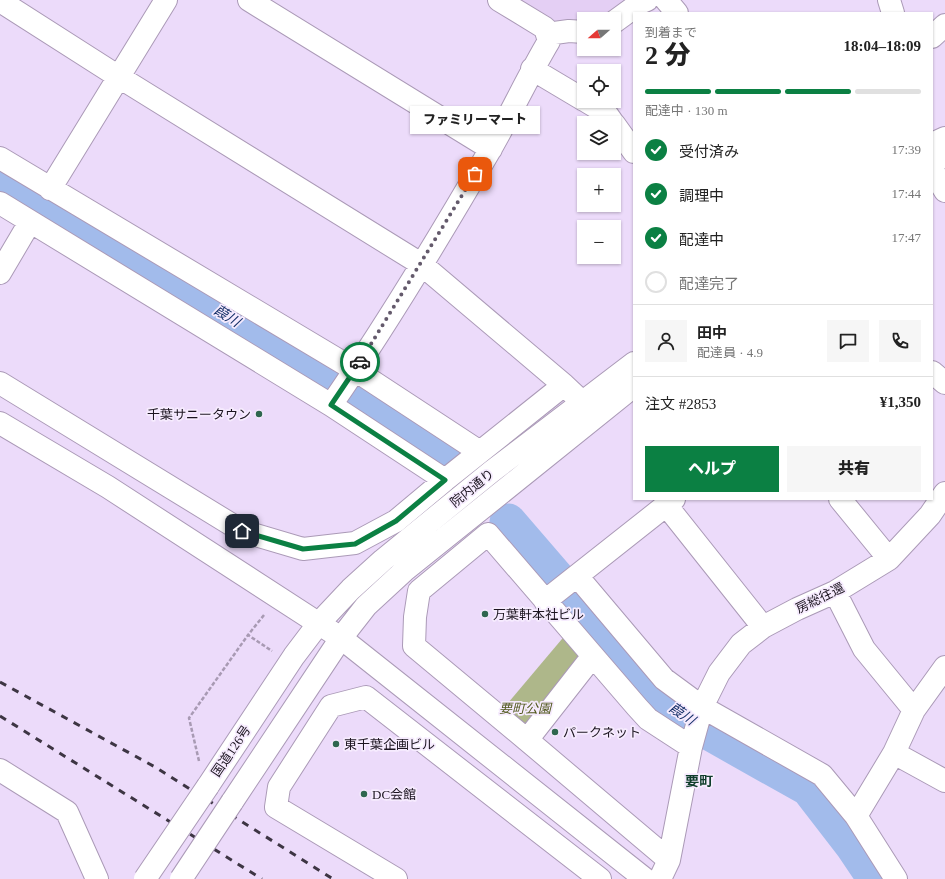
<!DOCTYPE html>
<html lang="ja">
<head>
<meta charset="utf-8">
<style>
  body { margin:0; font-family:"Times New Roman","Noto Sans JP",serif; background:#f6f6f6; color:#222; height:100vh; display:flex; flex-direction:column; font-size:15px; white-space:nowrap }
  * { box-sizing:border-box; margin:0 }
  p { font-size:13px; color:#767676 }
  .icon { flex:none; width:22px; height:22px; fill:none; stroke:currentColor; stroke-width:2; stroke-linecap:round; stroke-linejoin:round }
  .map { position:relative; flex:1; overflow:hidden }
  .drawer { position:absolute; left:633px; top:12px; width:300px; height:488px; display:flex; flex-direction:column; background:#fff; border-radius:0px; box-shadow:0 1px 3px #0004 }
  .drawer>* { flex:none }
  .needle { width:26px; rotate:250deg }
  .tools { position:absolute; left:577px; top:12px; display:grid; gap:8px }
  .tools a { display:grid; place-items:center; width:44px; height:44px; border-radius:0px; background:#fff; box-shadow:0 1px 3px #0004; font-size:20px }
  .pin { position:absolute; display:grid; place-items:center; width:34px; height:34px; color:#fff; margin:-17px; border-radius:8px; box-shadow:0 2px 6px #0006 }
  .courier { position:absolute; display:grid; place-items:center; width:40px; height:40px; margin:-20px; border:3px solid #0b8043; border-radius:50%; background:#fff; color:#222; box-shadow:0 1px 5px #0007 }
  .bubble { position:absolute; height:28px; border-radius:0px; background:#fff; box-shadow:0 1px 3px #0004; font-size:13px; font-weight:800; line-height:28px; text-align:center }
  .overview em { font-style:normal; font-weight:800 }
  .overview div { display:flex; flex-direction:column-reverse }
  .overview { display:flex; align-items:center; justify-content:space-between; height:68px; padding:0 12px }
  h1 { font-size:26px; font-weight:800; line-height:30px }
  .bar { display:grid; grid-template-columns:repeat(4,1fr); gap:6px 4px; align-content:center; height:48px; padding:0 12px }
  .bar i { height:5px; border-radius:3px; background:#e0e0e0 }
  .bar .selected { background:#0b8043 }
  .bar p { grid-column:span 4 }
  .line { display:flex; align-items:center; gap:10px; padding:0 12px; border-top:1px solid #e0e0e0 }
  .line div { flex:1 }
  .round { display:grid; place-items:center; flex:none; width:42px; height:42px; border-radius:0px; background:#f6f6f6 }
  ol { padding:0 12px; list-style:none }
  li { display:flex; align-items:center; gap:12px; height:44px }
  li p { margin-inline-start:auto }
  li .icon { padding:4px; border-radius:50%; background:#0b8043; color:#fff; stroke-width:4 }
  li:last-child { color:#767676 }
  li i { width:22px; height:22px; border:2px solid #e0e0e0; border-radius:50% }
  .button { display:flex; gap:8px; margin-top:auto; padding:8px 12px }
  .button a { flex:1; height:46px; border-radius:0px; background:#0b8043; color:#fff; font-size:16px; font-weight:800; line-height:46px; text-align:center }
  .button a+a { background:#f6f6f6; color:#222 }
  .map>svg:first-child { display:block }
  .built { fill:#e4cff4 }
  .green { fill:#aeb78a }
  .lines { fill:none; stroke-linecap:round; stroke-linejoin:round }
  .river { stroke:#a2bbeb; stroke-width:37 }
  .minor-casing { stroke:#ab9ab7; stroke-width:24 }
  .highway-casing { stroke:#ab9ab7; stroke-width:24 }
  .path { stroke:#a89ab3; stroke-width:2.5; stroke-dasharray:4 2; stroke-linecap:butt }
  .minor { stroke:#fff; stroke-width:22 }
  .highway { stroke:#fff; stroke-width:22 }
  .rail { stroke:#3d3543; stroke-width:3; stroke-dasharray:7 7; stroke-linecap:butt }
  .highway-bridge-casing { stroke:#ab9ab7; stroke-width:24; stroke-linecap:butt }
  .highway-bridge { stroke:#fff; stroke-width:22 }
  .done { stroke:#645a6c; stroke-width:4; stroke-dasharray:0 7.2 }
  .route { stroke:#0b8043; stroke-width:5 }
  .poi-dot { fill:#2e664e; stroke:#f6ebfe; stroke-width:1.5 }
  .labels { text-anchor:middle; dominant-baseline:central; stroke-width:3.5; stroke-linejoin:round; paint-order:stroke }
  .poi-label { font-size:13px; fill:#1b141f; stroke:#f6ebfe; text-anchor:start }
  .street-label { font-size:13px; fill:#1b141f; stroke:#f6ebfe }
  .park-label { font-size:13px; font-style:italic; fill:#51591d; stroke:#f6ebfe }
  .water-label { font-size:14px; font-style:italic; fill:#163169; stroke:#f6ebfe }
  .neighbourhood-label { font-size:14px; font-weight:bold; fill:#0f3e2b; stroke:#f6ebfe }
</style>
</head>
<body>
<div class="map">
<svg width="945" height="879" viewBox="0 0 945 879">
  <rect width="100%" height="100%" fill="#ecdbfa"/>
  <path class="built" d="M512,0H636L611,19H584V27L551,23Z"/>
  <path class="green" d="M567,633L583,652L532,725L521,726L503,709Z"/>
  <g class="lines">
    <path class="river" d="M0,174L322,378L454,459
      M508,522L583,609L644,684L673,708L713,734L809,788L853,845L876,879"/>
    <g class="minor-casing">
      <path id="minor" d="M249,0L491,149
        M666,0L677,13
        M889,0L893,13
        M0,1L119,77L421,264L564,385L582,402
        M614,22L640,3L647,0
        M547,34L569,31L584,32
        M932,37L945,25
        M532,69L584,100
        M586,101L606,113L613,123
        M614,124L634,152
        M0,158L355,370L480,452
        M932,169L945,191
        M50,189L166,0
        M0,203L331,405L445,480
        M0,273L30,222
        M932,372L945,383
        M0,383L242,531L303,549L355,543L396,521L445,480L564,385
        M331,405C388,323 440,236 490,150C511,114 528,76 549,41L545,28L499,0
        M0,423L108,487L341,638L645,879
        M840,499L889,559
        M666,505L763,627
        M577,576L664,679L702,707L822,775L856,816L896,879
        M835,592L864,649L914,710
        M545,601L674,499
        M527,740L592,657
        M894,753L945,781
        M0,770L67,812L97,879
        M856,816L894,753L914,710L945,667
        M669,860L527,740L414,646L415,617L419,591L488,534L637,707L648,719L691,747
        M396,879L276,807L279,787L331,706L366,697L600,879
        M660,879L669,860L691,747L702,707L719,673L741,644L763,627L797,609L835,592L889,559L930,515L945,493"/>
    </g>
    <g class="highway-casing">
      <path id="highway" d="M932,144L945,138
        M932,162L945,156
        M208,786L294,656L319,623L351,589L383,560L491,472L634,363
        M232,802L341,638L366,606L405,570L634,386"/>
    </g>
    <path class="path" d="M264,615L248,635L272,651
      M199,761L189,718L248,635"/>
    <use href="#minor" class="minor"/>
    <use href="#highway" class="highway"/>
    <path class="rail" d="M0,682L155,767L333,879
      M0,716L262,879"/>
    <g class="highway-bridge-casing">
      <path id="highway-bridge" d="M145,879L208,786
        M181,879L232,802"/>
    </g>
    <use href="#highway-bridge" class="highway-bridge"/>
  </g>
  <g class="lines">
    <path class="done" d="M360,362L475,174"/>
    <path class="route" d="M242,531L303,549L355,544L396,521L445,480L331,405L360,362"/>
  </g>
  <g class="poi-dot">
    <circle cx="259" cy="414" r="4"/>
    <circle cx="485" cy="614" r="4"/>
    <circle cx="555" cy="732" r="4"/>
    <circle cx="336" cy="744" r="4"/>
    <circle cx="364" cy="794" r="4"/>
  </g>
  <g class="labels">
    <g class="poi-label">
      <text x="251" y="414" text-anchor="end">千葉サニータウン</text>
      <text x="493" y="614">万葉軒本社ビル</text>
      <text x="563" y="732">パークネット</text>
      <text x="344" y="744">東千葉企画ビル</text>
      <text x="372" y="794">DC会館</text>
    </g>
    <g class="street-label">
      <text transform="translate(472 488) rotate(-39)">院内通り</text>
      <text transform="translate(820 598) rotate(-26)">房総往還</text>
      <text transform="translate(231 751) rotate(-56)">国道126号</text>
    </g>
    <g class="park-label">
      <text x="525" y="708">要町公園</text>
    </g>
    <g class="water-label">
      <text transform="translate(227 316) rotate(32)">葭川</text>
      <text transform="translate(682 714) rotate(34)">葭川</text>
    </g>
    <g class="neighbourhood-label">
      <text x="699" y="781">要町</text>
    </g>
  </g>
</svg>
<div class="tools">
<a><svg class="needle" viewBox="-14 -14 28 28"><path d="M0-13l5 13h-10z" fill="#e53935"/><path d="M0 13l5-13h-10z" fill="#767676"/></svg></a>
<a><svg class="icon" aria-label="locate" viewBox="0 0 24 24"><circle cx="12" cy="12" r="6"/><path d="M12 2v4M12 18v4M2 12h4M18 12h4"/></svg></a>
<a><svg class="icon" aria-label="layers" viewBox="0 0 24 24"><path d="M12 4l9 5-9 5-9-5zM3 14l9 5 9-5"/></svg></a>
<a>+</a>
<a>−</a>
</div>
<div class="pin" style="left:475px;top:174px;background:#ea580c"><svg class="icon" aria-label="bag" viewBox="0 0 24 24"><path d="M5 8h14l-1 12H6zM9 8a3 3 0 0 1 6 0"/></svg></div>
<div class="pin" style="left:242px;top:531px;background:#1f2937"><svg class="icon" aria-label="home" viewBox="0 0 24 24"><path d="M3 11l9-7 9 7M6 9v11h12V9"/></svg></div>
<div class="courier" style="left:360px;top:362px"><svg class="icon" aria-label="car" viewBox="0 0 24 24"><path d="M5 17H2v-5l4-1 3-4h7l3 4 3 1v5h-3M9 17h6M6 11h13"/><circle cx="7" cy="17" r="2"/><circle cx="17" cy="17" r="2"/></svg></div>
<div class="bubble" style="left:410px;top:106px;width:130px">ファミリーマート</div>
<section class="drawer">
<div class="overview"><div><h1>2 分</h1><p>到着まで</p></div><em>18:04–18:09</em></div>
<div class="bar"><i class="selected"></i><i class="selected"></i><i class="selected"></i><i></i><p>配達中 · 130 m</p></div>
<ol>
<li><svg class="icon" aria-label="check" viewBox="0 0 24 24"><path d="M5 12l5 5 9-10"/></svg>受付済み<p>17:39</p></li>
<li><svg class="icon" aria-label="check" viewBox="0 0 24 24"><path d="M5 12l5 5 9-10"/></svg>調理中<p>17:44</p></li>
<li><svg class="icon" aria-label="check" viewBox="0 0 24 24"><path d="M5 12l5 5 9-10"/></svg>配達中<p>17:47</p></li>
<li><i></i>配達完了</li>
</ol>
<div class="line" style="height:72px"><a class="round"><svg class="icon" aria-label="person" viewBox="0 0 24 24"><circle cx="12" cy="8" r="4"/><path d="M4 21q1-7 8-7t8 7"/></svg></a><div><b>田中</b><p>配達員 · 4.9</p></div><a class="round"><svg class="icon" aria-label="chat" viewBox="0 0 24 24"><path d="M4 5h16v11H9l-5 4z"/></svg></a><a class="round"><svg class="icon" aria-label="phone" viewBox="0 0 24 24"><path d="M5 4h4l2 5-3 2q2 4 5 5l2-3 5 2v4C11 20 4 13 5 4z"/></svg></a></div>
<div class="line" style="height:52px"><div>注文 #2853</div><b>¥1,350</b></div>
<div class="button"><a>ヘルプ</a><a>共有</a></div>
</section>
</div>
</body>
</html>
